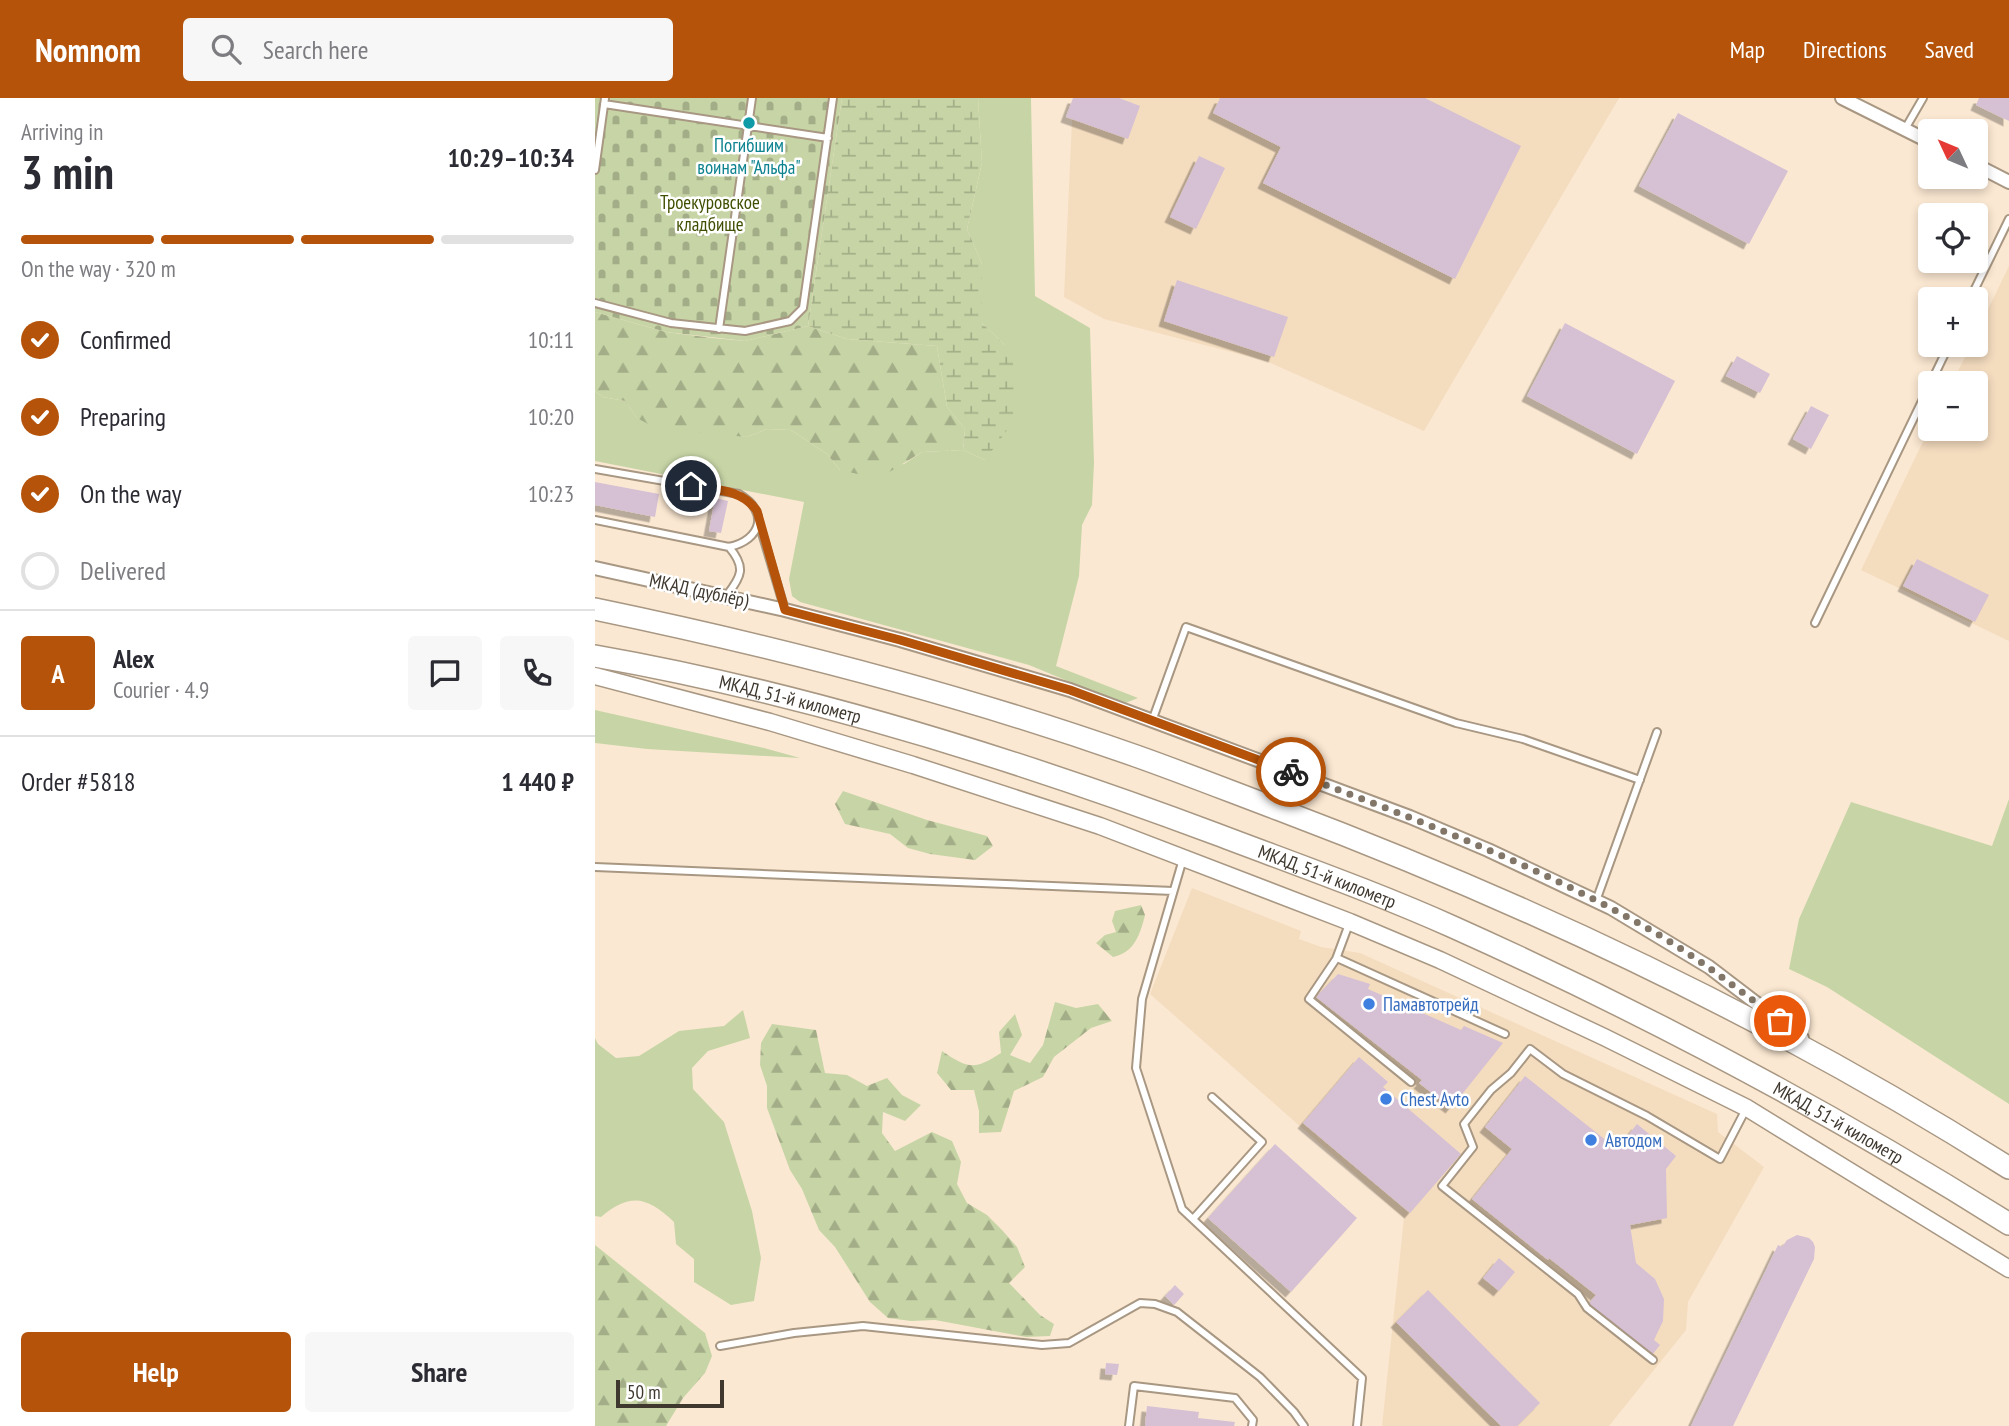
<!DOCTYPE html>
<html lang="en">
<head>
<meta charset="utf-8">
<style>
  body { margin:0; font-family:"PT Sans Narrow",sans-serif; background:#f7f7f7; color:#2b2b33; height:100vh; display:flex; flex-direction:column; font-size:26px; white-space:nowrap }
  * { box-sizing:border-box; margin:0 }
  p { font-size:23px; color:#7c7c81 }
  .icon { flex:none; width:38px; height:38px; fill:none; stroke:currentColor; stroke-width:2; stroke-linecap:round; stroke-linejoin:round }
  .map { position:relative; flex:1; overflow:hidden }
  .drawer { display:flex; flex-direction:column; background:#fff; width:595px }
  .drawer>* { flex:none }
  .needle { width:46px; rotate:314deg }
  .tools { position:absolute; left:1323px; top:21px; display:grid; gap:14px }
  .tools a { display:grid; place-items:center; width:70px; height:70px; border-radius:7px; background:#fff; box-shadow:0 4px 10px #0003; font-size:35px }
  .scale { position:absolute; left:21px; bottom:18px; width:108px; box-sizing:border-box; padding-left:7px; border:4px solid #3f382f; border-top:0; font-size:19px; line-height:24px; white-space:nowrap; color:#3f382f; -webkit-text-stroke:5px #fff; paint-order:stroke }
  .pin { position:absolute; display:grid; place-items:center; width:60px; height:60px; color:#fff; margin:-30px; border:4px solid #fff; border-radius:50%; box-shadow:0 2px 7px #0007 }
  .courier { position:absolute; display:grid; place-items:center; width:70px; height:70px; margin:-35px; border:5px solid #b45309; border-radius:50%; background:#fff; color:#222; box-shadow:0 2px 9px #0007 }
  .summary em { font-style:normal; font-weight:700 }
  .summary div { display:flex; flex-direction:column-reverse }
  .summary { display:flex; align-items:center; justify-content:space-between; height:119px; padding:0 21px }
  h1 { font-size:46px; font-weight:700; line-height:52px }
  .bar { display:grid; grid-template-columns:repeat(4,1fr); gap:10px 7px; align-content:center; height:84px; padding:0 21px }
  .bar i { height:9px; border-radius:5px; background:#e1e1e2 }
  .bar .current { background:#b45309 }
  .bar p { grid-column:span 4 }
  .line { display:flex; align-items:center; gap:18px; padding:0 21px; border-top:2px solid #e1e1e2 }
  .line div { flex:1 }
  .round { display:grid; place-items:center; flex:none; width:74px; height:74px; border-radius:7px; background:#f7f7f7 }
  ol { padding:0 21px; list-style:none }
  li { display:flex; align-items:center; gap:21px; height:77px }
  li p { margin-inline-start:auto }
  li .icon { padding:7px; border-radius:50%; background:#b45309; color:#fff; stroke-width:4 }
  li:last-child { color:#7c7c81 }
  li i { width:38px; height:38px; border:4px solid #e1e1e2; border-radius:50% }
  .action { display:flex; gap:14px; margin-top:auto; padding:14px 21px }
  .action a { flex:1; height:80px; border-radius:7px; background:#b45309; color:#fff; font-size:28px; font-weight:700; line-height:80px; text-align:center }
  .action a+a { background:#f7f7f7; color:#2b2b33 }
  header { display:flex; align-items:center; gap:42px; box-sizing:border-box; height:98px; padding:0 35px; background:#b45309; color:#fff }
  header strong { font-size:33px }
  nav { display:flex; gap:38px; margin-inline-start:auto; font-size:24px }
  .search { width:490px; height:63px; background:#f7f7f7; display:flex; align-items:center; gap:18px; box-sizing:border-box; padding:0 24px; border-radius:7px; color:#7c7c81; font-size:26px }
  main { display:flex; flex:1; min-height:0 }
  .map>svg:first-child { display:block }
  .built { fill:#f4dcbf }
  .grass { fill:#c7d5a6 }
  .forest { fill:url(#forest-firs) }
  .wetland { fill:url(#wetland-marsh) }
  .cemetery { fill:url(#cemetery-stones) }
  .building { fill:#d6c0d4; filter:url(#shadow) }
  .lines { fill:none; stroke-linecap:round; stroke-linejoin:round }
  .service-casing { stroke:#a89782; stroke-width:10 }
  .minor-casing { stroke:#a89782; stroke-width:16 }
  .tertiary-casing { stroke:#a89782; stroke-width:19 }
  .trunk-casing { stroke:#a89782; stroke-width:24 }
  .service { stroke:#fff; stroke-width:6 }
  .minor { stroke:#fff; stroke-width:12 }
  .tertiary { stroke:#fff; stroke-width:16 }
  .trunk { stroke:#fff; stroke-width:21 }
  .done { stroke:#817668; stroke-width:7; stroke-dasharray:0 12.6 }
  .route { stroke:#b45309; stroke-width:9 }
  .culture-dot { fill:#0f9aa8; stroke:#fff; stroke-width:2.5 }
  .shop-dot { fill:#3f7fe0; stroke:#fff; stroke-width:2.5 }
  .labels { text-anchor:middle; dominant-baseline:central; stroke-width:5; stroke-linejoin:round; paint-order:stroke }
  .culture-label { font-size:19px; fill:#0d838f; stroke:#fff }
  .park-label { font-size:19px; fill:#3f4f00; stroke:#fff }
  .street-label { font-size:19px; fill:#3f382f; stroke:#fff }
  .shop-label { font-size:19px; fill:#366cbe; stroke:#fff; text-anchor:start }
</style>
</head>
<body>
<header>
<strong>Nomnom</strong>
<div class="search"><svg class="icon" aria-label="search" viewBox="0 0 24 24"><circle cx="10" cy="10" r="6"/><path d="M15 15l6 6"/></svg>Search here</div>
<nav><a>Map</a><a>Directions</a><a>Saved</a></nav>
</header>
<main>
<section class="drawer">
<div class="summary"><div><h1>3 min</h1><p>Arriving in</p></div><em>10:29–10:34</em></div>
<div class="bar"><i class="current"></i><i class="current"></i><i class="current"></i><i></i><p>On the way · 320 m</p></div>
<ol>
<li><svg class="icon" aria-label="check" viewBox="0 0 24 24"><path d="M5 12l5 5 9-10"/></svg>Confirmed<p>10:11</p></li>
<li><svg class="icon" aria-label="check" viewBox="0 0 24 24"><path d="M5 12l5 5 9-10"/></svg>Preparing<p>10:20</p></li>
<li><svg class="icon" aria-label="check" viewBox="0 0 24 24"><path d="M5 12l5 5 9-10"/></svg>On the way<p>10:23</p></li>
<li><i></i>Delivered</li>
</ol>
<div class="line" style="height:126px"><b class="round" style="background:#b45309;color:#fff">A</b><div><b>Alex</b><p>Courier · 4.9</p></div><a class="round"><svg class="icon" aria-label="chat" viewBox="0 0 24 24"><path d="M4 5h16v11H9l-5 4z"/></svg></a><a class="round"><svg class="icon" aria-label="phone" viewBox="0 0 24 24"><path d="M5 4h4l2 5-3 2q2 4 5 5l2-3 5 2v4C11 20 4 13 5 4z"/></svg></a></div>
<div class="line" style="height:91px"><div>Order #5818</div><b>1 440 ₽</b></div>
<div class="action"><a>Help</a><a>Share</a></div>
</section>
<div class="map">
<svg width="1414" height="1328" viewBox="0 0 1414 1328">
  <defs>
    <pattern id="forest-firs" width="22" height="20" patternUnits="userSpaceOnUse" patternTransform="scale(1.75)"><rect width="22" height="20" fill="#c7d5a6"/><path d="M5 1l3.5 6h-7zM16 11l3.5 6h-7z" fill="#a3ae88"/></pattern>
    <pattern id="wetland-marsh" width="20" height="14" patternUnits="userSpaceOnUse" patternTransform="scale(1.75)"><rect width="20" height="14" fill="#c7d5a6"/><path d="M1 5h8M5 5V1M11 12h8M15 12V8" fill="none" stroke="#a3ae88"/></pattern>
    <pattern id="cemetery-stones" width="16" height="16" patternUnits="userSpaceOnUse" patternTransform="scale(1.75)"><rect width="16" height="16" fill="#c7d5a6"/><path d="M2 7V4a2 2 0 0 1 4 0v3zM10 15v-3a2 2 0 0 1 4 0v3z" fill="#a3ae88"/></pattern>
    <filter id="shadow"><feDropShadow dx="-5.5" dy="5.5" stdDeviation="0" flood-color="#0004"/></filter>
  </defs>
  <rect width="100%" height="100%" fill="#fbe8d2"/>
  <path class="built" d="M478,0H1024L829,333L671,263L509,221L469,199Z
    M1414,168V543L1266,472L1335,329L1381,331V285H1357L1376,247H1381V236Z
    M597,790L706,833L704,841L726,849L765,855L1122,1016L1123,1034L1169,1069L1093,1204L1091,1232L1014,1328H787L809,1120L555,896Z"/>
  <path class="grass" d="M383,0H436L440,198L495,230L499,365L497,407L487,427L484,478L461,568L543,600L528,606L434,567L205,504L197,498L194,481L209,404L0,363V293L8,299L30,303L42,320L152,339L172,331L196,332L232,356L245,372L309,366L327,354L368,352L390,362L410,247L387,225V166L372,131L387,65Z
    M0,612L169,650L205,660L52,651L0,645Z
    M1414,701V1006L1232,889L1194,871L1204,821L1256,704L1397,748Z
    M148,912L155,940L113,953L97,970L98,991L129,1024L157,1113L166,1160L159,1203L136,1207L99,1184V1161L81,1146L79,1124C52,1099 36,1094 6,1119L0,1118V940L3,946L21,960L44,958L84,933L129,928Z"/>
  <path class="forest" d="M0,214L71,234L118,240L150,243L213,228L252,241L342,248L352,309L370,331L368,352L327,354L288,378L267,377L245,372L232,356L196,332L172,331L152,339L62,331L42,320L30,303L8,299L0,293Z
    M248,693L332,722L392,738L398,748L380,762L335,756L313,750L295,736L250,726L240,706Z
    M546,807L550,817C545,837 539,855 518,859L501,845L510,837L521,834L517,823L520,813Z
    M460,904L481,910L503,906L517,923L496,930L459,959L448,979L419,993L406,1034L384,1035V1013L379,992H356L342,975L347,953C373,971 380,972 406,955L404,934L420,916L427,937L415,957L435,965L448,947Z
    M177,926L221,932L230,975L252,977L272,988L292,980L307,997L326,1007L310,1023L288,1014L287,1035L300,1053L337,1034L357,1043L366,1064L362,1086L372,1105L392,1117L407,1132L422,1149L430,1169L414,1185L445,1217L459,1226L455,1238L431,1239L340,1222L316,1223L293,1220L275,1204L240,1149L224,1132L207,1091L195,1072L172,1010V988L165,967L166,945Z
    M0,1147L110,1235L117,1258L110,1275L88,1300L71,1328H0Z"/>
  <path class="wetland" d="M247,0H383L387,65L372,131L387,166V225L410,247L420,270L418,324L390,362L368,352L370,331L352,309L342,248L252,241L213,228Z"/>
  <path class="cemetery" d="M0,0H247L213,228L150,243L71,234L0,214Z"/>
  <path class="building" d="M478,0H524L545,8L533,41L471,19Z
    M625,0H830L926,48L860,181L668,85L686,49L618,15Z
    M1384,0H1414V23L1381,7Z
    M1083,15L1193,73L1154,146L1044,88Z
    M604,58L630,70L601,131L575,119Z
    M582,182L693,219L679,259L569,223Z
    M970,225L1080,283L1042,356L932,298Z
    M1142,258L1175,276L1165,295L1131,278Z
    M1216,308L1234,317L1216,351L1198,341Z
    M0,384L64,396L60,419L0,407Z
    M120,400L133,403L126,435L114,433Z
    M1322,461L1394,497L1380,524L1308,488Z
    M743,876L775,886L773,891L866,932L869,928L908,945L856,1010L824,985L827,982L721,899Z
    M764,959L793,984L788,989L866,1056L815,1115L708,1025Z
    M930,978L1022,1051L1042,1026L1081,1058L1071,1071L1072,1120L1035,1127L1041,1165L1060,1181L1069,1201L1068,1223L1059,1242L1065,1247L1057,1257L993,1206L1001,1197L954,1160L953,1162L877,1101L917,1051L890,1029Z
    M680,1046L762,1120L696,1194L613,1120Z
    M1202,1137L1214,1140L1218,1144L1220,1149L1219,1161L1138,1328H1096L1183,1147L1187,1149L1192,1142Z
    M904,1160L920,1174L904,1193L888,1180Z
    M580,1187L589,1196L579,1207L570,1198Z
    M833,1192L945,1305L922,1328H906L801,1224Z
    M511,1265L524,1266L522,1277L510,1276Z
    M552,1308L604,1314L603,1320L640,1324L639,1328H550Z"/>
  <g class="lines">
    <g class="service-casing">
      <path id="service" d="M9,6L233,40
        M1310,31L1328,0
        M0,72L10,0
        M1375,201L1414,121
        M0,205L76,225L150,233L195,223L208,210L238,0
        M124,231L157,0
        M0,371L144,396C175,414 166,442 134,449L0,422
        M164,425L190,512
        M132,497C147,478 151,469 134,449
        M1220,525L1354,247
        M557,623L591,529L861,625L928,641L1045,682
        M588,761L547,901L541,970L587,1111L767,1280L762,1328
        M0,769L578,793
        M1001,803L1062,634
        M754,826L741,861L714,901L816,984
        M742,860L910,936
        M598,1121L667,1044L617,999
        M125,1248L199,1235L268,1228L447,1247L474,1245L545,1205L560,1206L582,1214L665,1279L699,1314L709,1328
        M1058,1262L992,1210L983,1196L847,1088L878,1049L869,1026L896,992L916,975L935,951L968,976L1052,1018L1125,1061L1151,1011
        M534,1328L539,1288L640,1300L658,1322L657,1328"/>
    </g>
    <g class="minor-casing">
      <path id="minor" d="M1247,0L1335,44
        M1381,67L1414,84
        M0,470L190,512L305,542L475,592L815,719L893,752L1016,810L1114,869L1207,940"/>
    </g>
    <g class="tertiary-casing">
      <path id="tertiary" d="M0,578L175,624L318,667L505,728L755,824L845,862L1009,939L1152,1010L1414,1171"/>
    </g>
    <g class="trunk-casing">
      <g id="trunk">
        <path d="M0,511C183,549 365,596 541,658C589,675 637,694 685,712C939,808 1184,924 1414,1070"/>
        <path id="s1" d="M0,558C211,595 421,661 621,736C700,766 780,794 858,829C1050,915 1236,1014 1414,1126"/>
      </g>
    </g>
    <use href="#service" class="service"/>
    <use href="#minor" class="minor"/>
    <use href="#tertiary" class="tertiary"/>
    <use href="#trunk" class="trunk"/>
  </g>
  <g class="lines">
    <path class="done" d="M696,674C821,721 948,769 1064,837C1107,863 1146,893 1185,923"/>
    <path class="route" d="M96,388C120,392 147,391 162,413L190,512L305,542L475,592L696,674"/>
  </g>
  <circle class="culture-dot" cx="154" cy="25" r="7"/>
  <g class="shop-dot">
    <circle cx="774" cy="906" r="7"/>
    <circle cx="791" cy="1001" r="7"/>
    <circle cx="996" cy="1042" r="7"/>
  </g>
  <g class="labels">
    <g class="culture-label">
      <text x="154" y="47">Погибшим<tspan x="154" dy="22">воинам "Альфа"</tspan></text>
    </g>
    <g class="park-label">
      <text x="115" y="104">Троекуровское<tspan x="115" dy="22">кладбище</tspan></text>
    </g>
    <g class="street-label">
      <text transform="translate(104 492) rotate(12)">МКАД (дублёр)</text>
      <text stroke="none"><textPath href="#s1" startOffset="200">МКАД, 51-й километр</textPath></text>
      <text stroke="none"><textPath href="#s1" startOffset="766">МКАД, 51-й километр</textPath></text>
      <text stroke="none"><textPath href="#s1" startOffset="1334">МКАД, 51-й километр</textPath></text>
    </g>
    <g class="shop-label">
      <text x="788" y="906">Памавтотрейд</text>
      <text x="805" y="1001">Chest Avto</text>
      <text x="1010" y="1042">Автодом</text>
    </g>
  </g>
</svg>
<div class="tools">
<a><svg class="needle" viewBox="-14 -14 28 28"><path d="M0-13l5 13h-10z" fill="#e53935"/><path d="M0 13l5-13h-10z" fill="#7c7c81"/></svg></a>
<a><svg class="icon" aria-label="locate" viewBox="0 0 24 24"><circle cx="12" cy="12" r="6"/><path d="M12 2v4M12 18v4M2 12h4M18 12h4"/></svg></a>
<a>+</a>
<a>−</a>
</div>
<div class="scale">50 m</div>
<div class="pin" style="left:1185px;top:923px;background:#ea580c"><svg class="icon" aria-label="bag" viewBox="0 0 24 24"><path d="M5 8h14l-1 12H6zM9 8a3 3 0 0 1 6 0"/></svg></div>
<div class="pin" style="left:96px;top:388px;background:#1f2937"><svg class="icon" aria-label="home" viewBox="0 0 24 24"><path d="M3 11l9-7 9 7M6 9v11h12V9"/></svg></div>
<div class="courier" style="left:696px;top:674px"><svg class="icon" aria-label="bike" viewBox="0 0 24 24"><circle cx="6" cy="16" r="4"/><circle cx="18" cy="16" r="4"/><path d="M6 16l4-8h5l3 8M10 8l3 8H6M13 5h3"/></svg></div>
</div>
</main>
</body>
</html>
